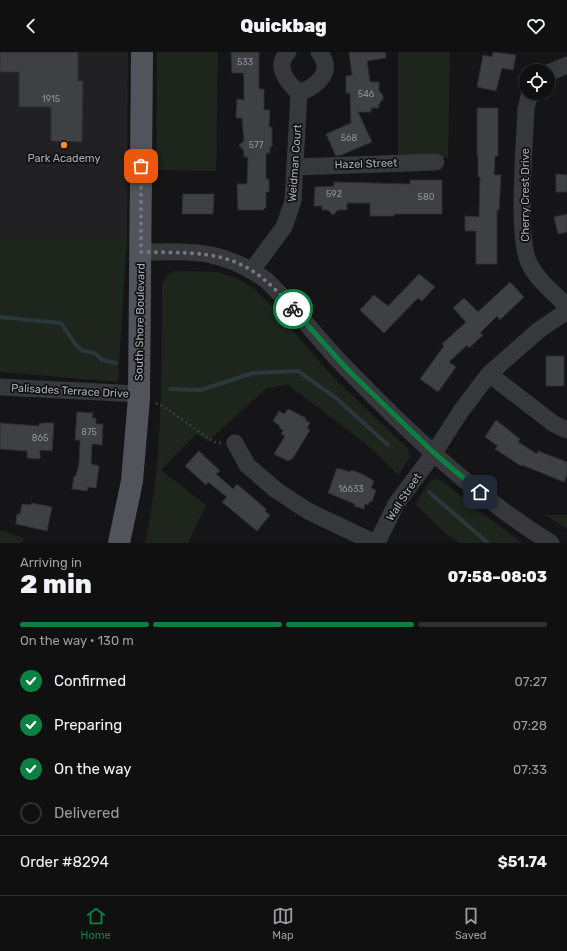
<!DOCTYPE html>
<html lang="en">
<head>
<meta charset="utf-8">
<style>
  body { margin:0; font-family:Rubik,sans-serif; background:#19191a; color:#f1f3f6; height:100vh; display:flex; flex-direction:column; font-size:15px; white-space:nowrap }
  * { box-sizing:border-box; margin:0 }
  p { font-size:13px; color:#9c9d9f }
  .icon { flex:none; width:22px; height:22px; fill:none; stroke:currentColor; stroke-width:2; stroke-linecap:round; stroke-linejoin:round }
  .map { position:relative; height:491px; overflow:hidden }
  .side { display:flex; flex-direction:column; background:#101011; flex:1 }
  .side>* { flex:none }
  .buttons { position:absolute; left:519px; top:12px; display:grid; gap:8px }
  .buttons a { display:grid; place-items:center; width:36px; height:36px; border-radius:50%; background:#101011; box-shadow:0 1px 3px #0004,0 0 0 1px #303031; font-size:20px }
  .pin { position:absolute; display:grid; place-items:center; width:34px; height:34px; color:#fff; margin:-17px; border-radius:8px; box-shadow:0 2px 6px #0006 }
  .courier { position:absolute; display:grid; place-items:center; width:40px; height:40px; margin:-20px; border:3px solid #0b8043; border-radius:50%; background:#fff; color:#222; box-shadow:0 1px 5px #0007 }
  .summary em { font-style:normal; font-weight:800 }
  .summary div { display:flex; flex-direction:column-reverse }
  .summary { display:flex; align-items:center; justify-content:space-between; height:68px; padding:0 20px }
  h1 { font-size:26px; font-weight:800; line-height:30px }
  .bar { display:grid; grid-template-columns:repeat(4,1fr); gap:6px 4px; align-content:center; height:48px; padding:0 20px }
  .bar i { height:5px; border-radius:3px; background:#303031 }
  .bar .selected { background:#0b8043 }
  .bar p { grid-column:span 4 }
  .line { display:flex; align-items:center; gap:10px; padding:0 20px; border-top:1px solid #303031 }
  .line div { flex:1 }
  ol { padding:0 20px; list-style:none }
  li { display:flex; align-items:center; gap:12px; height:44px }
  li p { margin-inline-start:auto }
  li .icon { padding:4px; border-radius:50%; background:#0b8043; color:#fff; stroke-width:4 }
  li:last-child { color:#9c9d9f }
  li i { width:22px; height:22px; border:2px solid #303031; border-radius:50% }
  header { display:flex; justify-content:space-between; align-items:center; height:52px; padding:0 20px; background:#101011; font-size:18px; font-weight:800 }
  .tab-bar { display:flex; justify-content:space-around; align-items:center; height:56px; border-top:1px solid #303031; background:#101011; font-size:11px; color:#9c9d9f }
  .tab-bar a { display:grid; justify-items:center; gap:2px }
  .tab-bar .selected { color:#0b8043 }
  .map>svg:first-child { display:block }
  .built { fill:#212124 }
  .green { fill:#1d251d }
  .lines { fill:none; stroke-linecap:round; stroke-linejoin:round }
  .stream { stroke:#2a373b; stroke-width:4 }
  .building { fill:#3f4044; stroke:#2f2f33 }
  .path { stroke:#3b3f43; stroke-width:2.5; stroke-dasharray:2 3; stroke-linecap:butt }
  .minor { stroke:#36383c; stroke-width:17 }
  .major { stroke:#51555b; stroke-width:22 }
  .done { stroke:#737980; stroke-width:4; stroke-dasharray:0 7.2 }
  .route { stroke:#0b8043; stroke-width:5 }
  .poi-dot { fill:#fc8e28; stroke:#101012; stroke-width:1.5 }
  .labels { text-anchor:middle; dominant-baseline:central; stroke-width:3.5; stroke-linejoin:round; paint-order:stroke }
  .number-label { font-size:9px; fill:#8c939b }
  .poi-label { font-size:11px; fill:#a6afb8; stroke:#101012 }
  .street-label { font-size:11px; fill:#a6afb8; stroke:#101012 }
</style>
</head>
<body>
<header><svg class="icon" aria-label="back" viewBox="0 0 24 24"><path d="M15 5l-7 7 7 7"/></svg>Quickbag<svg class="icon" aria-label="heart" viewBox="0 0 24 24"><path d="M12 20l-8-8c-3-5 5-10 8-4 3-6 11-1 8 4z"/></svg></header>
<div class="map">
<svg width="567" height="491" viewBox="0 0 567 491">
  <rect width="100%" height="100%" fill="#151517"/>
  <path class="built" d="M0,0H128L127,186H0Z"/>
  <path class="green" d="M157,0H218L216,119L156,118Z
    M398,0H450L448,106L398,105Z
    M0,186H127L118,330L0,320Z
    M174,219L217,220L239,227L252,235L269,251L333,325L408,397L410,405L398,423L365,391L288,333L267,336L208,389L196,382L161,418L206,453L188,491H145C164,406 161,319 162,232L167,223Z
    M435,427L441,428L487,465L523,491H459L446,482L415,452L429,430Z
    M545,463H567V477Z
    M0,478L24,486L22,491H0Z"/>
  <g class="lines">
    <path class="stream" d="M0,265L61,271L75,292L83,299L95,301L102,308L116,311
      M170,337L201,338L253,321L298,319L336,346L388,393
      M429,440L488,491"/>
  </g>
  <path class="building" d="M0,0H78V29H83L82,90L51,89V55H19V20H0Z
    M231,0H259V37H264V58H270L269,75H272V95H270V101H266V127H269V140H266V155L263,158H238L237,132H247L248,105H244V99L239,93L244,89L242,66H236L237,47L244,48V26L243,21H232Z
    M349,0H385L386,6L367,9L370,30H379V39L383,43V47L379,52V56H371V60H358L372,90L341,103L336,104L326,82L351,71L350,41H346V24L352,23Z
    M493,0L516,3L513,18L502,16L496,39L477,35L483,3L492,5Z
    M477,56H498V104H495L494,123H501L499,158H497V212H476V179H465V164L479,165L480,125H478V103H477Z
    M556,122L567,123V140H556Z
    M410,128H442V162H394V164H370V151H347V158H338L333,163L328,158H322V154H314L315,135L334,134V130L410,132Z
    M183,142H214L213,162H182Z
    M567,162V180L558,182L554,165Z
    M419,222L435,235L422,249L418,246L384,281L360,258L374,243L388,254Z
    M510,230L524,245L500,268L497,264L480,281L483,283L469,296L467,293L449,310L456,315L438,340L420,327L444,294L442,292L466,270L453,256L464,246L478,260Z
    M546,304H564V334H546Z
    M288,357L306,366L305,368L310,371L307,376L310,378L293,406L288,409L274,402L285,384L281,382L283,378L279,376L280,374L273,369L279,359L284,362Z
    M77,360L93,361L92,366H96V372H103L102,393L92,392L91,412L99,414L96,436L88,435L87,439L72,437L74,424H76L79,411L80,388H75Z
    M496,368L520,387L518,390L537,402L538,399L567,410V423L564,430L522,413L521,414L495,397L498,394L485,385Z
    M0,371L39,374V372L43,371H54L52,399L40,398V407L27,406V399L0,397Z
    M199,399L220,419L216,422L233,437L237,432L266,457L265,459L270,463L257,479L222,450L227,445L208,430L206,433L185,414Z
    M337,416L350,420L351,418L362,422L374,429L371,436L376,438L372,450L370,449L368,453L365,452L364,457L354,454L355,452L328,441Z
    M32,451L52,455L47,479L16,472L17,462H20L22,452L31,453Z"/>
  <g class="lines">
    <path class="path" d="M156,351L164,355L214,390L222,391"/>
    <path class="minor" d="M288,0C274,15 287,30 299,41
      M548,21L567,13
      M299,41C317,34 335,20 319,0
      M530,41L526,56C525,90 516,184 529,211C537,228 554,241 567,254
      M296,115L436,110
      M141,200C193,200 221,196 266,228C295,255 318,288 346,316C408,380 475,444 551,491
      M252,218L284,175L293,149L299,41
      M489,322L554,372L567,378
      M0,335L139,342
      M235,391L247,413L276,438L308,459L375,491
      M377,491L396,452L434,401L461,359L489,322L539,278L567,259"/>
    <path class="major" d="M119,491L132,429L139,346L142,0"/>
  </g>
  <g class="lines">
    <path class="done" d="M141,114V200C213,201 244,198 293,257"/>
    <path class="route" d="M293,257L347,317L434,401L480,440"/>
  </g>
  <circle class="poi-dot" cx="64" cy="93" r="4"/>
  <g class="labels">
    <g class="number-label">
      <text x="245" y="10">533</text>
      <text x="366" y="42">546</text>
      <text x="51" y="47">1915</text>
      <text x="349" y="86">568</text>
      <text x="256" y="93">577</text>
      <text x="334" y="142">592</text>
      <text x="426" y="145">580</text>
      <text x="89" y="380">875</text>
      <text x="40" y="386">865</text>
      <text x="351" y="437">16633</text>
    </g>
    <g class="poi-label">
      <text x="64" y="106">Park Academy</text>
    </g>
    <g class="street-label">
      <text transform="translate(295 111) rotate(-86)">Weidman Court</text>
      <text transform="translate(366 112) rotate(-2)">Hazel Street</text>
      <text transform="translate(525 143) rotate(-90)">Cherry Crest Drive</text>
      <text transform="translate(140 270) rotate(-89)">South Shore Boulevard</text>
      <text transform="translate(70 339) rotate(3)">Palisades Terrace Drive</text>
      <text transform="translate(404 445) rotate(-57)">Wall Street</text>
    </g>
  </g>
</svg>
<div class="buttons">
<a><svg class="icon" aria-label="locate" viewBox="0 0 24 24"><circle cx="12" cy="12" r="6"/><path d="M12 2v4M12 18v4M2 12h4M18 12h4"/></svg></a>
</div>
<div class="pin" style="left:141px;top:114px;background:#ea580c"><svg class="icon" aria-label="bag" viewBox="0 0 24 24"><path d="M5 8h14l-1 12H6zM9 8a3 3 0 0 1 6 0"/></svg></div>
<div class="pin" style="left:480px;top:440px;background:#1f2937"><svg class="icon" aria-label="home" viewBox="0 0 24 24"><path d="M3 11l9-7 9 7M6 9v11h12V9"/></svg></div>
<div class="courier" style="left:293px;top:257px"><svg class="icon" aria-label="bike" viewBox="0 0 24 24"><circle cx="6" cy="16" r="4"/><circle cx="18" cy="16" r="4"/><path d="M6 16l4-8h5l3 8M10 8l3 8H6M13 5h3"/></svg></div>
</div>
<section class="side">
<div class="summary"><div><h1>2 min</h1><p>Arriving in</p></div><em>07:58–08:03</em></div>
<div class="bar"><i class="selected"></i><i class="selected"></i><i class="selected"></i><i></i><p>On the way · 130 m</p></div>
<ol>
<li><svg class="icon" aria-label="check" viewBox="0 0 24 24"><path d="M5 12l5 5 9-10"/></svg>Confirmed<p>07:27</p></li>
<li><svg class="icon" aria-label="check" viewBox="0 0 24 24"><path d="M5 12l5 5 9-10"/></svg>Preparing<p>07:28</p></li>
<li><svg class="icon" aria-label="check" viewBox="0 0 24 24"><path d="M5 12l5 5 9-10"/></svg>On the way<p>07:33</p></li>
<li><i></i>Delivered</li>
</ol>
<div class="line" style="height:52px"><div>Order #8294</div><b>$51.74</b></div>
</section>
<nav class="tab-bar">
<a class="selected"><svg class="icon" aria-label="home" viewBox="0 0 24 24"><path d="M3 11l9-7 9 7M6 9v11h12V9"/></svg>Home</a>
<a><svg class="icon" aria-label="map" viewBox="0 0 24 24"><path d="M3 6l6-2 6 2 6-2v14l-6 2-6-2-6 2zM9 4v14M15 6v14"/></svg>Map</a>
<a><svg class="icon" aria-label="saved" viewBox="0 0 24 24"><path d="M7 4h10v16l-5-4-5 4z"/></svg>Saved</a>
</nav>
</body>
</html>
